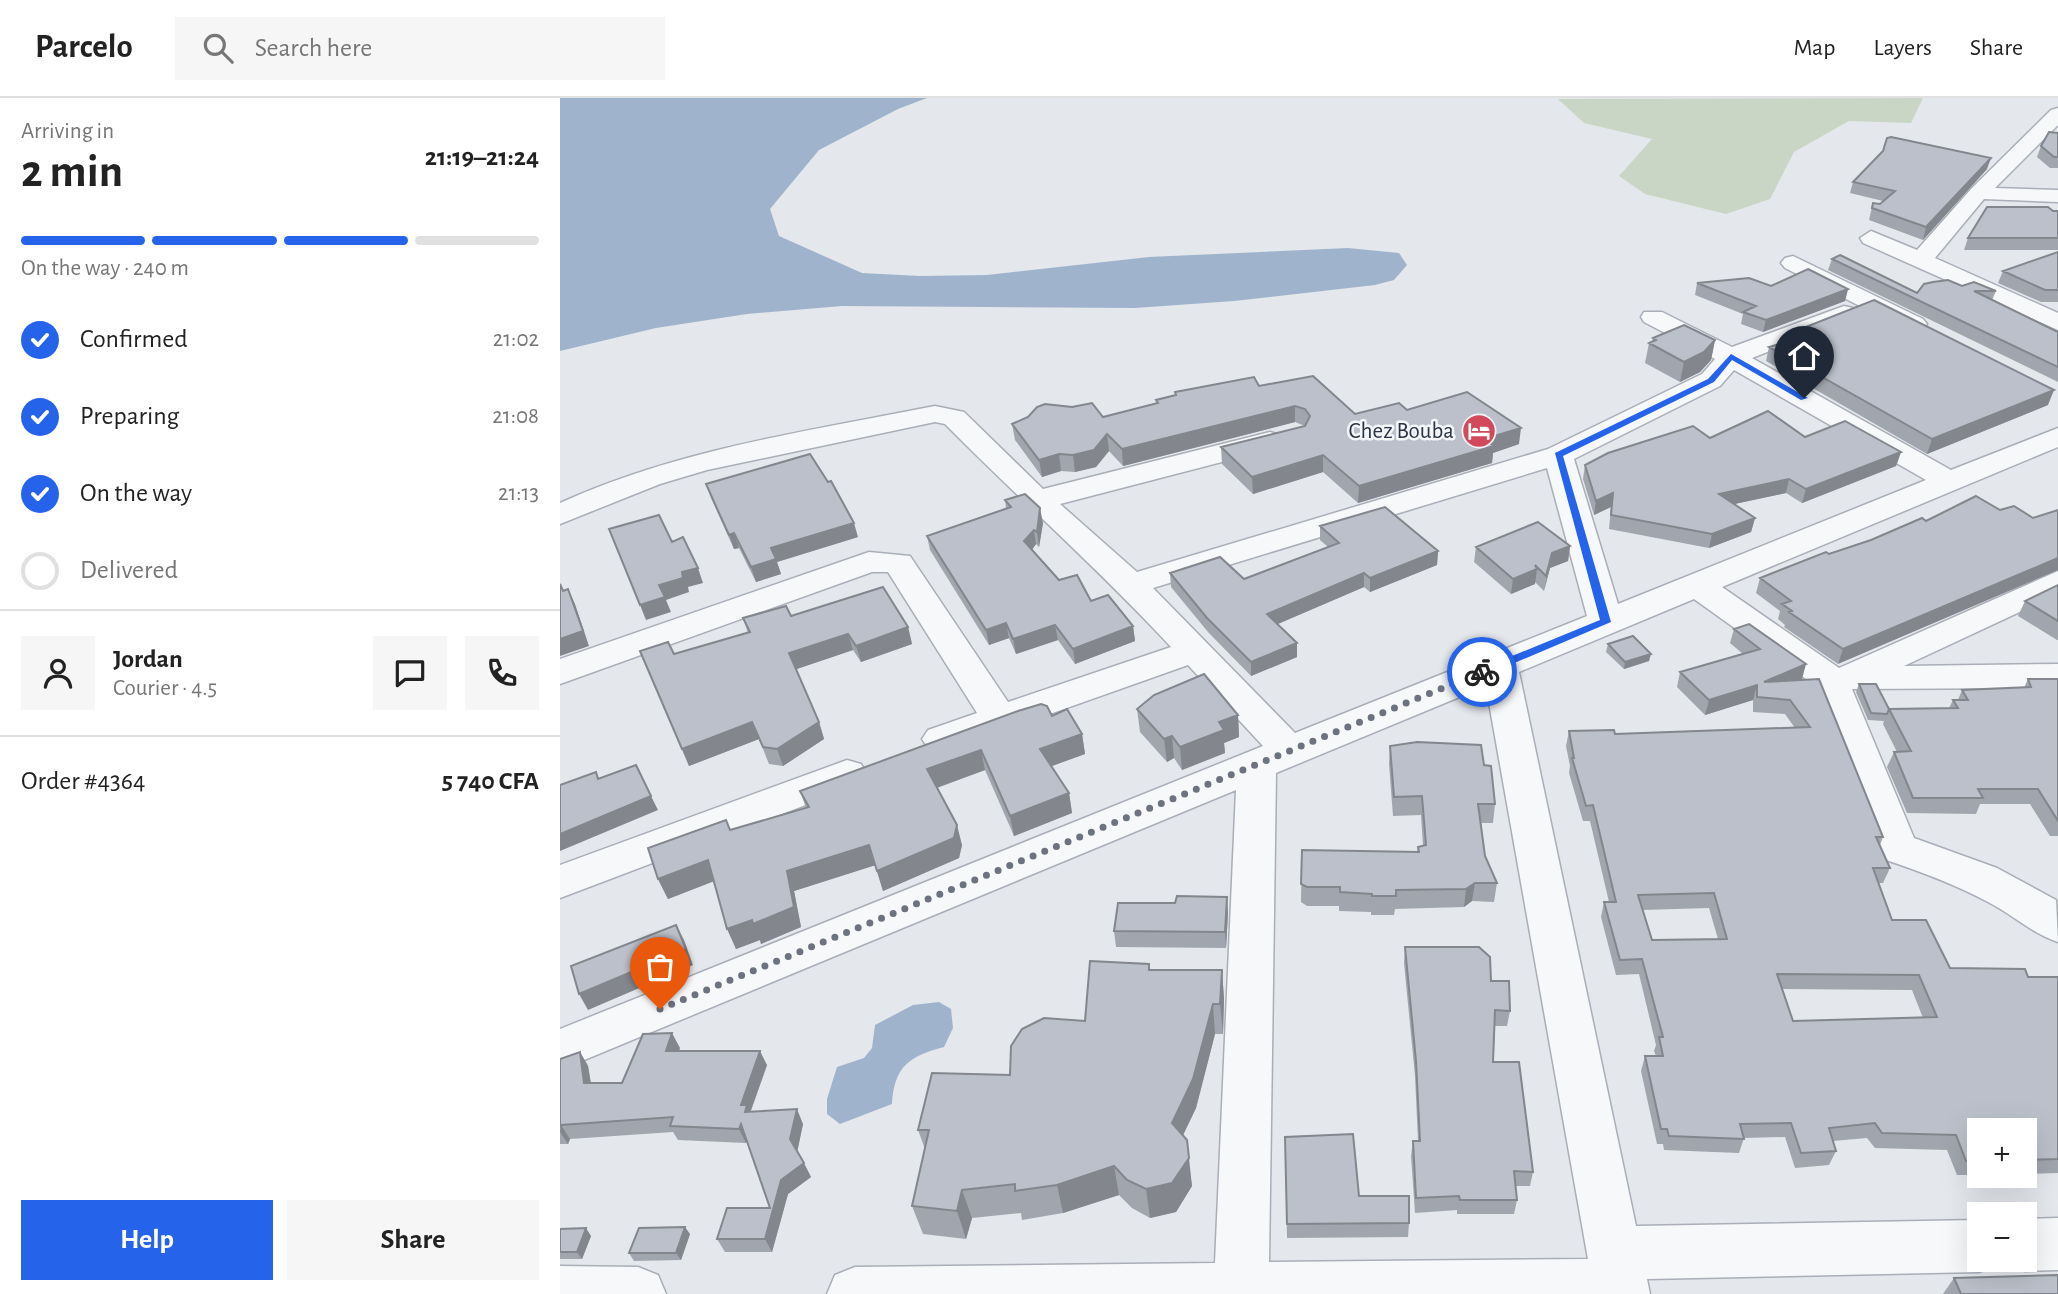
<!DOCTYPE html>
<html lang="en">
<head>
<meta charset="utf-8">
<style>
  body { margin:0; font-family:"Alegreya Sans",sans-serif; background:#f6f6f6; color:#222; height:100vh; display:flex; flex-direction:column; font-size:26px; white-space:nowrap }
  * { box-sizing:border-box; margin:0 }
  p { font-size:23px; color:#767676 }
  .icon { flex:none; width:38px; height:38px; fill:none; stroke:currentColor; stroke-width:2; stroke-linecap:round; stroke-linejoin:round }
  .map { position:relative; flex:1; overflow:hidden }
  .details { display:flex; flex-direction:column; background:#fff; width:560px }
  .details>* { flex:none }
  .fabs { position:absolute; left:1407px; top:1020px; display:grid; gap:14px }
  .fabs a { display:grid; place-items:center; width:70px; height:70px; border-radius:0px; background:#fff; box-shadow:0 7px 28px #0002; font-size:35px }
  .pin { position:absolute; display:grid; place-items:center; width:60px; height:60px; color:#fff; margin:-72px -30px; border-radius:50% 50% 50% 0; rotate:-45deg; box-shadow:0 0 7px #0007 }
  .pin .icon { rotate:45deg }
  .courier { position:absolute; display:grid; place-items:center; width:70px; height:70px; margin:-35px; border:5px solid #2563eb; border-radius:50%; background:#fff; color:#222; box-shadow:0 2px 9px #0007 }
  .overview em { font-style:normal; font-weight:600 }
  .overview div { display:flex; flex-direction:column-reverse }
  .overview { display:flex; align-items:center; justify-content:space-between; height:119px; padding:0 21px }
  h1 { font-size:46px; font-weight:600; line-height:52px }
  .bar { display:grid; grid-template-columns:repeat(4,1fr); gap:10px 7px; align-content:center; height:84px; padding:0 21px }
  .bar i { height:9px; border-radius:5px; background:#e0e0e0 }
  .bar .active { background:#2563eb }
  .bar p { grid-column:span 4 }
  .line { display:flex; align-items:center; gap:18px; padding:0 21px; border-top:2px solid #e0e0e0 }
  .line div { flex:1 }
  .round { display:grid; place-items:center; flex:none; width:74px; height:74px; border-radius:0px; background:#f6f6f6 }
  ol { padding:0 21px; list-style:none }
  li { display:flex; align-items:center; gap:21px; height:77px }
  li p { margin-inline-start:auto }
  li .icon { padding:7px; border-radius:50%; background:#2563eb; color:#fff; stroke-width:4 }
  li:last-child { color:#767676 }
  li i { width:38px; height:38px; border:4px solid #e0e0e0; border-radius:50% }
  .action { display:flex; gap:14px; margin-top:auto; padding:14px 21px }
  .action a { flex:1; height:80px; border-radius:0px; background:#2563eb; color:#fff; font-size:28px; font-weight:600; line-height:80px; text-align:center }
  .action a+a { background:#f6f6f6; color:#222 }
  header { display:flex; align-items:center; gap:42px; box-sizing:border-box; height:98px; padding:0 35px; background:#fff; border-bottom:2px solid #e0e0e0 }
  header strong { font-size:33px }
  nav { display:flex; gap:38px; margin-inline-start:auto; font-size:24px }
  .search { width:490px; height:63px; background:#f6f6f6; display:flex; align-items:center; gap:18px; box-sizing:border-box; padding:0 24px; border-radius:0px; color:#767676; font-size:26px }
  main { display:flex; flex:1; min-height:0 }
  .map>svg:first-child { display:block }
  .green { fill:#c9d6c5 }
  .water { fill:#9fb4cc }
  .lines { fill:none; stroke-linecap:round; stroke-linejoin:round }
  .minor-casing { stroke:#a9aeb7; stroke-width:3 }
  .minor { fill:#f7f8fa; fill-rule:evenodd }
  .wall { fill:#a1a5ae; fill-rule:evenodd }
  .shaded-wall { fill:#83868d }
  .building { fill:#bbc0ca; stroke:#83868d; stroke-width:2; fill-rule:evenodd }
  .route { fill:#2563eb }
  .done { stroke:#6c737f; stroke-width:7; stroke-dasharray:0 12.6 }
  .labels { text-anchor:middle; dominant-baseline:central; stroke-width:5; stroke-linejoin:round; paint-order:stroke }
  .far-poi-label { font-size:23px; fill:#2b3445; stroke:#f4f6f9; text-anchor:end }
</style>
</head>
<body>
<header>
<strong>Parcelo</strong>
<div class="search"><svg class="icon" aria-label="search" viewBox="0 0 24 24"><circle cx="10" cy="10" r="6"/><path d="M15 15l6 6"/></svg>Search here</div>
<nav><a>Map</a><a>Layers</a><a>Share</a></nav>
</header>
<main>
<section class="details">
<div class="overview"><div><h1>2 min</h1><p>Arriving in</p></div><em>21:19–21:24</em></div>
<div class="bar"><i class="active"></i><i class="active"></i><i class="active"></i><i></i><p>On the way · 240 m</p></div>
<ol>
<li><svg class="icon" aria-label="check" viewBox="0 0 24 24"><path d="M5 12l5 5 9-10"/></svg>Confirmed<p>21:02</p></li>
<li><svg class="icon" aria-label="check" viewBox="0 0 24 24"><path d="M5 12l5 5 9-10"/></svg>Preparing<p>21:08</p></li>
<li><svg class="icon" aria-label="check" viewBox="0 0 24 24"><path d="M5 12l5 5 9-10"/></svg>On the way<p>21:13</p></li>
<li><i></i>Delivered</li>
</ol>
<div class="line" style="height:126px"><a class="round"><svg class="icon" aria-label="person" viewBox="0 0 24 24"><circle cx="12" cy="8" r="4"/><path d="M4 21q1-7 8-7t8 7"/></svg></a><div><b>Jordan</b><p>Courier · 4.5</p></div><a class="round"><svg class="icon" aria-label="chat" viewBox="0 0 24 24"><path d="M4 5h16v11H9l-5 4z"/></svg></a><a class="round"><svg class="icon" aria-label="phone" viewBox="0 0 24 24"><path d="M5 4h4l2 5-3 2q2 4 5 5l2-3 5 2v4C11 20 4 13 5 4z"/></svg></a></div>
<div class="line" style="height:91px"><div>Order #4364</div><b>5 740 CFA</b></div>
<div class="action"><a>Help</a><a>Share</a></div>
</section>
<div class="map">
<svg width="1498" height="1196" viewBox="0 0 1498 1196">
  <rect width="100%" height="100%" fill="#e4e7ec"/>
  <path class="green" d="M1363,0L1351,25L1289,23L1234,54L1210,101L1166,116L1085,96L1059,78L1092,41L1024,25L998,1Z"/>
  <path class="water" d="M0,0H367L338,11L259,52L210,111L219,138L302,175L360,178L427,177L589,159L788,150L839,155L847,167L834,182L815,187L674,203L575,210L282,208L187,216L96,230L0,253Z
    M379,904L391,911L393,930L384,949C349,958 334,969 332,1006L280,1026L267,1016V1001L277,969L304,960L312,950L315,927L353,907Z"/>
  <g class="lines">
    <g class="minor-casing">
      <path id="minor" d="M1498,10V27L1435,90L1498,92V104L1424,101L1375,160L1498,215V232L1303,145L1300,140L1311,133L1357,152L1412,90L1491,12Z
        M1233,158L1363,221L1367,226L1363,231H1345L1225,170L1221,165L1225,160Z
        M1284,208L1293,210L1296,215L1293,220L1192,260L1391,372L1498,330V349L1162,489L1279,570L1498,473V496L1344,568L1498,566V590L1292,591L1354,740L1437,770L1496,802L1498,844C1473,836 1452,816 1428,804C1395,786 1359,773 1323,761L1253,586L1134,501L959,574L1076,1128L1419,1122V1162H1440L1438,1166L1419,1174L1087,1181L1090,1196H267L275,1177L295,1169L655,1165L676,692L0,972V931L703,648L628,567L394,650L381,654L368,650L362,641L368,632L417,615L328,474H312L0,586V561L309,454L350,458L448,604L611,549C539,471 459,401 385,326L375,324L147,372L100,386L0,426V405C119,351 248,333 375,308L404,314L483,391L710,334L720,337L724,343L720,349L500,406L577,474L988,351L1142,276L1155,261L1084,224L1081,219L1084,214H1102L1172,249ZM1174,272L1366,382L1058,506L1014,361L1160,288ZM987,370L1027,518L735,635L593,490ZM926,588L1028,1161L709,1164L716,675Z
        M287,662L301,666L307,676L301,686L0,800V767Z
        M1498,1120V1172L1465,1173L1446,1165L1444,1162H1465V1121Z
        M0,1168L78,1169L98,1177L106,1196H0Z"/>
    </g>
    <use href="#minor" class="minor"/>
  </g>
  <path class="wall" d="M1498,35V70H1490L1477,59L1481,48Z
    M1427,71L1363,142L1309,122L1313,105L1320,106L1323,103L1290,95L1293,84Z
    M1493,113H1498V152H1404L1408,140Z
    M1498,154V204H1481L1438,185L1443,173Z
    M1272,161L1357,195L1402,188L1436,193L1432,202L1498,234V284L1268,172Z
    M1137,185L1211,188L1288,191L1285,203L1203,234L1181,226L1183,216L1135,197Z
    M1238,232L1488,307L1367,356L1206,263L1209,249L1235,241Z
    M1093,240L1155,242L1151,262L1140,274L1120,284L1085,265L1089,245L1092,244Z
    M699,288L795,316L847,312L959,346L933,355L932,365L798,405L763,374L693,396L662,366L661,349L745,328L735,324L563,368L549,353L536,369L515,374L501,373L482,379L455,342L452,326L468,319H543L596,305V302L615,297V294Z
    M1245,339L1341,354L1336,368L1242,405L1226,395L1174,406L1195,420L1191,434L1149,450L1049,431L1051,409L1034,417L1023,381L1025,367L1150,340Z
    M146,386L298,439L217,464L221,476L196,484L179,450L174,451L151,400Z
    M445,402L483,425L479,449L476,446L472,452L499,482L573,528L575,543L515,566L498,542L456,556L449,540L429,547L370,452L367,438L446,410Z
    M1362,420L1278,566L1224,529L1225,527L1218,521L1220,513L1196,495L1200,480L1311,442Z
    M760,428L878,453L877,467L810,494L804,489L718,526L737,559L691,578L648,534L611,489L610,475L684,481L768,449L760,442Z
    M1010,448L1008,463L990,470L984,493L975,484V486L951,496L914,464L916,449Z
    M1498,487V542H1497L1458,518L1465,503Z
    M231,518L348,529L352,546L301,564L293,552L236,571L259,624L264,641L223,668L209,666L199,641L129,668L80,553L114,556L188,535L183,520Z
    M1174,531L1242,581L1239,582L1323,739L1320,747L1330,770L1323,785H1318L1332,822L1390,870L1468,879H1498V1075L1465,1076V1032H1419V1077H1397L1387,1052L1315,1050L1307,1040L1273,1043L1276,1053L1269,1067L1235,1070L1225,1039L1184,1040L1179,1055L1104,1052L1103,1046H1097L1081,973L1085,958H1096L1094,953L1096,947L1079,876L1056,877L1041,819L1044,804H1049L1030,723H1023L1009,675L1010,668L1006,648L1009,633L1055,636L1235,630L1225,616L1193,614V602L1145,617L1117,589L1120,574L1183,556L1170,545ZM1149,810L1158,841L1092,842L1083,812ZM1222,891L1352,892L1363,920L1233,923Z
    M1048,546L1089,563L1064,571L1046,554Z
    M1468,581H1498V738H1490L1470,706H1420L1416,716L1347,715L1327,669L1334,654H1337L1323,626L1324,623L1308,622L1296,594L1299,586L1329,611L1389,610L1393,602H1398L1402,592L1464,590Z
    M577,611L678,617L679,639L664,645L665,655L622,672L614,660L607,664L580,634Z
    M492,618L522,636L525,656L491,668L509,695L512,715L454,738L425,672L377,690L402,747L399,760L323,793L315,767L234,793L241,829L201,846L200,842L176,851L154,783L108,801L98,781L170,732L246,710L240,693Z
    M830,648L924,667L935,706L933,725H920L925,758L937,785L934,804L912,803L904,809L835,811L834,817H811V814L779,813V808H747L741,804L742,752L857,754L858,749L863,748L861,717L833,718L829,666Z
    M668,814L666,850L556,849L554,833Z
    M845,849L931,883L950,913L947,928H935L933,964L973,1074L970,1088H955L957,1102L954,1116H897V1112L855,1115L851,1058L853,1043H858L855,978L844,865Z
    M589,872H662L664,901L663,936H655L636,1010L623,1037L632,1088L616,1114L590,1120L572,1110L559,1097L503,1115L462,1122L461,1115L412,1120L406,1141L363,1136L352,1108L365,1051L358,1032L450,977L525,923Z
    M120,950L119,953L207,967L191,1013L243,1026L237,1053L251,1079L228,1096L212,1154H165L157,1141L210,1110L187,1043L186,1045L118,1042L113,1034L10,1041L8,1046H0V961L20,954L28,968L31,985H62Z
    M725,1039L799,1098L849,1125L848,1139L727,1140Z
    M0,1131L31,1138L22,1161H0Z
    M130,1136L121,1162L74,1163L69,1155Z
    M1394,1180L1498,1196H1383Z"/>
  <path class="shaded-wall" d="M1431,60L1427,71L1363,142L1366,129Z
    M1288,191L1285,203L1203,234L1206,222Z
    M1155,242L1151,262L1140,274L1120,284L1124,264Z
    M1494,292L1488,307L1367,356L1372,341Z
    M735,308V324L563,368L562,351Z
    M961,330L959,346L933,355L932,365L798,405L799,388L924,341Z
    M547,336L549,353L536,369L515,374L513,357Z
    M1341,354L1336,368L1242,405L1246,391Z
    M499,356L501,373L482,379L479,362Z
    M763,357V374L693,396L692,379Z
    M1229,381L1226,395L1156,410L1159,396Z
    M1053,395L1051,409L1034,417L1036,403Z
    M480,410L483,425L479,449L477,434Z
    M1195,420L1191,434L1149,450L1152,436Z
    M294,425L298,439L217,464L221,476L196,484L191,469L211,450Z
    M474,432L476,446L467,458L464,443Z
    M174,435L179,450L174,451L169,437Z
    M1010,448L1008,463L990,470L984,493L992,455Z
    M878,453L877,467L810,494V480Z
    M1498,460V472L1278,566L1283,551Z
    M138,470L143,485L128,489L129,494L106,502L111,514L86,522L80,507L99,487L122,474Z
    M977,471L975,486L951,496L953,481Z
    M804,475V489L708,530L707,516Z
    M8,491L15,506L29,548L0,558V541Z
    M446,525L449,540L429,547L426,532Z
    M495,527L498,542L456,556L453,541Z
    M573,528L575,543L515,566L513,551Z
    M348,529L352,546L301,564L296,548Z
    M288,536L293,552L234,572L229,555Z
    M737,545V559L691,578V564Z
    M1091,556L1089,563L1064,571L1065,564Z
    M1246,566L1242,581L1200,599L1204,584Z
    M1197,587L1193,602L1145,617L1149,602Z
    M678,617L679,639L664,645L665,655L622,672L620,649L659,624Z
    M192,624L199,641L129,668L122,651Z
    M259,624L264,641L223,668L217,651Z
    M522,636L525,656L484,671L480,651Z
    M612,638L614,660L607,664L604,641Z
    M421,652L425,672L373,691L367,671Z
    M509,695L512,715L454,738L450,718Z
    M91,698L98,712L0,753V736Z
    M397,727L402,747L399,760L323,793L317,773Z
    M309,747L316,767L234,793L241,829L201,846L200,842L176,851L167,831L192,822L227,773Z
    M148,762L157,782L108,801L98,781Z
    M915,785L912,803L904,809L906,791Z
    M667,799L668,814L666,850L665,834Z
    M116,827L124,842L133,867L28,912L19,896Z
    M662,872L664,901L663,936L660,906Z
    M653,906L655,936L636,1010L615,1054L612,1025Z
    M112,935L120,950L113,968L106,953Z
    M200,953L207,967L188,1020L181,1007Z
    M20,954L28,968L33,999L24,985Z
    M237,1011L243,1026L237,1055L230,1041Z
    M181,1026L188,1040L186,1045L179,1031Z
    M1,1027L10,1041L8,1046L0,1034Z
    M627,1042L632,1088L616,1114L590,1120L586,1091Z
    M244,1065L251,1079L228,1096L212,1154L205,1141L221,1082Z
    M554,1068L559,1097L503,1115L497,1087Z
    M402,1092L412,1120L406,1141L397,1113Z
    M125,1129L130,1136L121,1162L116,1155Z
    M26,1130L31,1138L22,1161L17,1154Z"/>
  <path class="building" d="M1489,34L1498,35V59H1494L1481,48Z
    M1331,39L1431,60L1366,129L1312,110L1313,105L1320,106L1335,93L1293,84L1323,53L1327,40Z
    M1427,109H1488L1493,113H1498V140H1408Z
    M1498,154V192H1485L1443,173Z
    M1280,157L1357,195L1364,186L1373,184L1388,182L1402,188L1414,184L1436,193H1414L1498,234V269L1272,161Z
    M1248,171L1288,191L1206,222L1183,214L1196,208L1137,185L1189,180L1211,188Z
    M1314,202L1494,292L1372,341L1209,249L1250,237L1238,232Z
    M1124,227L1155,242L1144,254L1124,264L1089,245L1096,242L1093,240Z
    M753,278L795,316L839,305L847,312L907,294L961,330L924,341L934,348L799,388L763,357L692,379L661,349L745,328L750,318L745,311L735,308L562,351L547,336L534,352L513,357L499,356L479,362L452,326L468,319L477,309L485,306L512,309L532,305L543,319L598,305L596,302L616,297L615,294L694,279L699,288Z
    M1208,313L1245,339L1285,323L1341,354L1246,391L1229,381L1159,396L1195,420L1152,436L1051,417L1053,395L1036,403L1025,367L1048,355L1133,328L1150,340Z
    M250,356L268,384L271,383L294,425L211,450L216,461L191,469L174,435L169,437L146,386Z
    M465,396L480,410L477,434L474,432L464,443L499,482L517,477L531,503L548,497L573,528L513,551L495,527L453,541L446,525L426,532L367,438L451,409L445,402Z
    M1416,398L1440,412L1454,408L1473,420L1498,412V460L1283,551L1229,514L1232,513L1222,506L1231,503L1200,480L1266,454L1269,456L1311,442L1362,420L1366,423Z
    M825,409L878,453L810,480L804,475L707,516L737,545L691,564L647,520L610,475L660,459L684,481L779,445L760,428Z
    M99,417L112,444L123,439L138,470L122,474L123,480L99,487L105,499L80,507L49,431Z
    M978,424L1010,448L992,455L986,478L975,467L977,471L953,481L916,449Z
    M0,486L3,493L8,491L23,533L0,541Z
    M1498,487V523L1465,503Z
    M323,489L348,529L296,548L288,536L229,555L259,624L217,651L203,649L192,624L122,651L80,553L108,544L114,556L190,534L183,520L226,508L231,518Z
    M1189,526L1246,566L1204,584L1259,581L1323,739H1316L1330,770H1313L1332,822H1366L1390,870L1465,871L1468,879H1498V1061L1465,1062V1032H1419V1062L1406,1063L1396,1037L1322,1035L1315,1025L1269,1030L1276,1053L1241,1055L1231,1025L1180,1026L1184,1041L1109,1038L1107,1031H1101L1085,958H1103L1099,939H1103L1082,861L1060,862L1044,804H1056L1033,707L1026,708L1012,660H1014L1009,633L1054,632L1055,636L1250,629L1230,602L1197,599V587L1149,602L1120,574L1200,551L1174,531ZM1154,795L1167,841L1092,842L1078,797ZM1217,876L1359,877L1377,919L1233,923Z
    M1073,538L1091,556L1065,564L1048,546Z
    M644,576L678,617L659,624L664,632L620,649L612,638L604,641L577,611L594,597Z
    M1468,581H1498V723L1478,691H1418L1423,700H1353L1334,654L1351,653L1329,611L1398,610L1393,602H1408L1402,592L1471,589Z
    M1299,586H1316L1329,611L1327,616L1311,615Z
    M481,606L487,608L492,618L507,611L522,636L480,651L509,695L450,718L421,652L367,671L397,727L394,740L317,773L309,747L227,773L234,809L193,826L192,822L167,831L148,762L98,781L88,750L166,722L170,732L249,709L240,693L458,613Z
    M857,644L921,647L924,667L931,668L935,706H918L925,758L937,785H915L906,791L836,792V798H812V796L780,794V789H747L741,786L742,752L859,754L858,749L866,747L862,698L834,699L830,648Z
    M76,667L91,698L0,736V687L36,674L38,681Z
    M617,798L667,799L665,834L554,833L558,805H615Z
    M116,827L126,851L19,896L11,868Z
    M845,849H919L930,859L931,883H949L950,913L935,912L933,964H959L973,1074L954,1073L957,1102H900L899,1098L856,1100L853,1043H860L856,963Z
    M530,863L589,866V872H662L660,906H653L633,981L612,1025L627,1042L629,1060L612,1085L586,1091L567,1082L554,1068L497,1087L455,1093V1086L402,1092L397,1113L352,1108L369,1032H358L372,975L450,977L451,948L462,931L484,920L525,923Z
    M112,935L106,953H200L181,1007H187L185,1014L237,1011L230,1041L244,1065L221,1082L205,1141H157L167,1110H210L181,1026L179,1031L110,1028L113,1019L1,1027L0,1029V961L20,954L24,985H62L83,936Z
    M793,1036L799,1098H849V1125L727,1126L725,1039Z
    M125,1129L116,1155H69L79,1130Z
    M26,1130L17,1154H0V1131Z
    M1498,1177V1196H1401L1394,1180Z"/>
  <path class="route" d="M1171,256L1248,300L1241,302L1172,262L1154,284L1003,358L1051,524L926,577H918V572L1040,522L995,355L1148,281Z"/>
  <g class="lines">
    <path class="done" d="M100,911L922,574"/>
  </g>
  <defs>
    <g id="hotel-disc" transform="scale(1.75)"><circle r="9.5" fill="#d1495b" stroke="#f4f6f9"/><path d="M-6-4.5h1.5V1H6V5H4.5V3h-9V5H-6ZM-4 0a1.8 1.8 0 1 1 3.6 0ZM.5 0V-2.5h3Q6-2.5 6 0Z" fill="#fff"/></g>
  </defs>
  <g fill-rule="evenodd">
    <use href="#hotel-disc" x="919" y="333"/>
  </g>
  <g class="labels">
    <g class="far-poi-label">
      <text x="894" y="333">Chez Bouba</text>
    </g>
  </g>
</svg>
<div class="fabs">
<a>+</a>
<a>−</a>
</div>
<div class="pin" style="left:100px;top:911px;background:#ea580c"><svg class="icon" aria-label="bag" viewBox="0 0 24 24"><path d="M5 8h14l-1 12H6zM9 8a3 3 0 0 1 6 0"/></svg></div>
<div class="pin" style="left:1244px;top:300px;background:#1f2937"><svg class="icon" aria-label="home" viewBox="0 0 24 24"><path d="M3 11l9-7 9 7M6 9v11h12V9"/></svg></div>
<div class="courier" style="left:922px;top:574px"><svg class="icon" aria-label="bike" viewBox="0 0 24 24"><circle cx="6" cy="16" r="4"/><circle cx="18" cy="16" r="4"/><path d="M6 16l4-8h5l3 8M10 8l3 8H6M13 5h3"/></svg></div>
</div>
</main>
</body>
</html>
